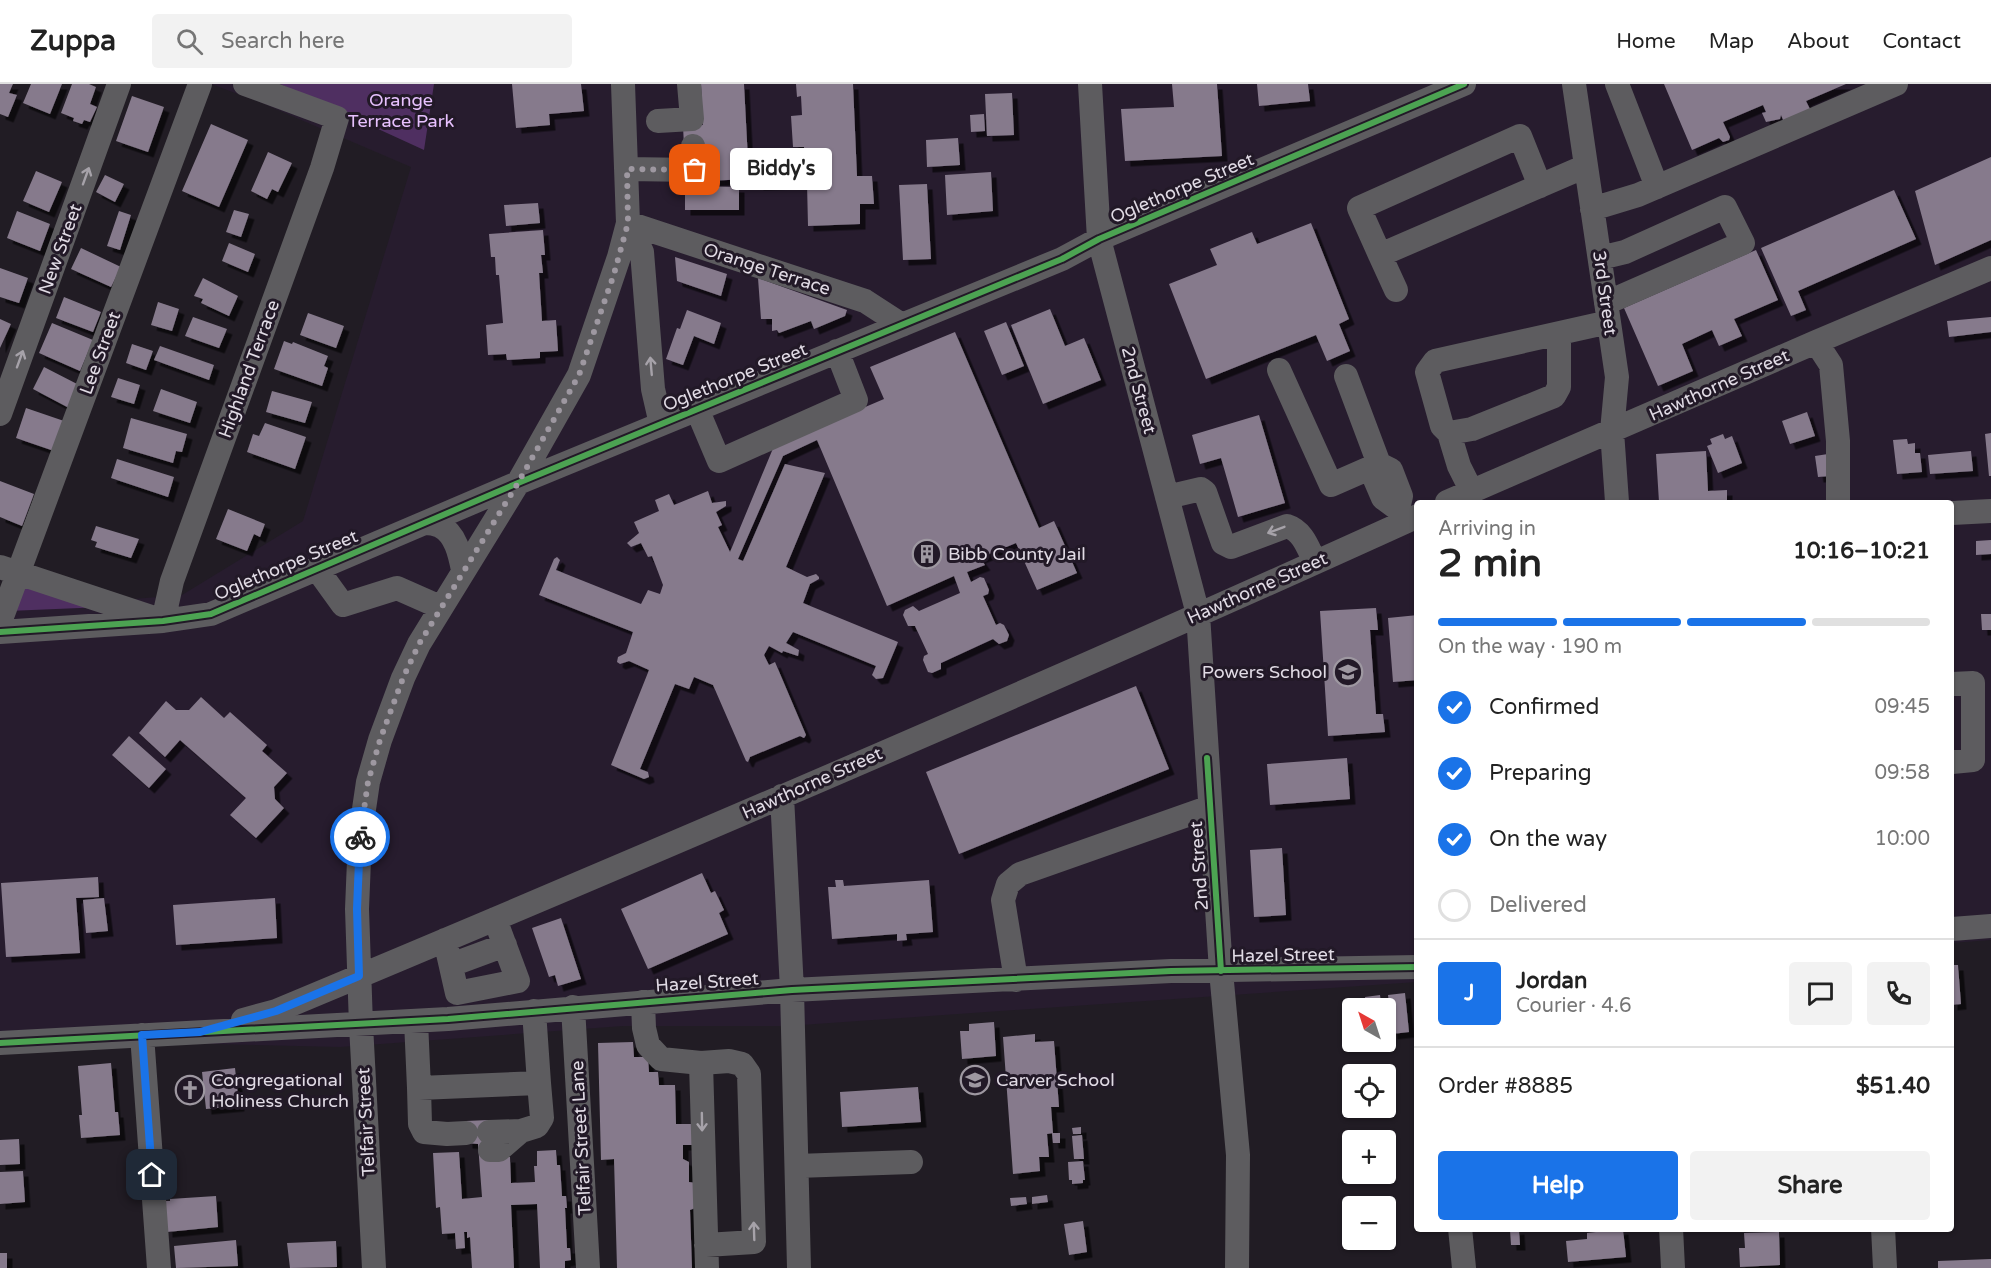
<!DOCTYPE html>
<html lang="en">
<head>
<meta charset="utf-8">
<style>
  body { margin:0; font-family:"Varela Round",sans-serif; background:#f2f2f2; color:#222; height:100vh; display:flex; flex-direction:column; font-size:22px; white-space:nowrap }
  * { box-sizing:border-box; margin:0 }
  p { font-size:20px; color:#767676 }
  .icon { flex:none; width:33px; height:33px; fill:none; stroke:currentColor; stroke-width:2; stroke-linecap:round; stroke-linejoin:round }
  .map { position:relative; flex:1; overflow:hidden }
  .side { position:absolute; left:1414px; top:416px; width:540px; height:732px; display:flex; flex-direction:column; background:#fff; border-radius:6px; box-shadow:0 2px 4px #0004 }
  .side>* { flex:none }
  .needle { width:39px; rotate:321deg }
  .tools { position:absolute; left:1342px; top:914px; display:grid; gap:12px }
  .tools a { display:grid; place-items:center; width:54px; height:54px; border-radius:6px; background:#fff; box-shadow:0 2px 4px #0004; font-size:30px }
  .pin { position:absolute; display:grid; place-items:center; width:51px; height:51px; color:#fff; margin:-26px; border-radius:12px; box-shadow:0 3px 9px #0006 }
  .courier { position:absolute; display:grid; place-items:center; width:60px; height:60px; margin:-30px; border:4px solid #1a73e8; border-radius:50%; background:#fff; color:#222; box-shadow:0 2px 8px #0007 }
  .bubble { position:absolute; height:42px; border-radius:6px; background:#fff; box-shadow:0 2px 4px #0004; font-size:20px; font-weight:700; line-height:42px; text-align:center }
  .head em { font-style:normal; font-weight:700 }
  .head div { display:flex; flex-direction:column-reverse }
  .head { display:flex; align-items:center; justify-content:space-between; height:102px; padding:0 24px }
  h1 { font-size:39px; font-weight:700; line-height:45px }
  .bar { display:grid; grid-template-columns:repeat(4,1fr); gap:9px 6px; align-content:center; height:72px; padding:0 24px }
  .bar i { height:8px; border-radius:4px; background:#e0e0e0 }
  .bar .selected { background:#1a73e8 }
  .bar p { grid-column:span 4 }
  .line { display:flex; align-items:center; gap:15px; padding:0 24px; border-top:2px solid #e0e0e0 }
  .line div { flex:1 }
  .round { display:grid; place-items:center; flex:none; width:63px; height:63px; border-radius:6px; background:#f2f2f2 }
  ol { padding:0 24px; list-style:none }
  li { display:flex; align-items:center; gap:18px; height:66px }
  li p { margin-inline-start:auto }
  li .icon { padding:6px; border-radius:50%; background:#1a73e8; color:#fff; stroke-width:4 }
  li:last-child { color:#767676 }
  li i { width:33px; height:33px; border:3px solid #e0e0e0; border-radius:50% }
  .primary-button { display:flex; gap:12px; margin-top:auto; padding:12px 24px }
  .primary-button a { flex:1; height:69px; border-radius:6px; background:#1a73e8; color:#fff; font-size:24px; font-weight:700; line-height:69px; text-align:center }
  .primary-button a+a { background:#f2f2f2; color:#222 }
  header { display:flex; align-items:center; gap:36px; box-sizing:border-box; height:84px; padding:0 30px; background:#fff; border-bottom:2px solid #e0e0e0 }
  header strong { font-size:28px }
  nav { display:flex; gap:33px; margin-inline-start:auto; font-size:21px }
  .search { width:420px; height:54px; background:#f2f2f2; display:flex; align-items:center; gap:15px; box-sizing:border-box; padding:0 21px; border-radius:6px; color:#767676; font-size:22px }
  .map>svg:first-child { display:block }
  .built { fill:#271c2e }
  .green { fill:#4f2f61 }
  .building { fill:#867a8c; filter:url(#shadow) }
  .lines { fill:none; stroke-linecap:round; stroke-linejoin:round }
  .minor { stroke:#5d5c5f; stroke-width:24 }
  .cycleway-casing { stroke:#221927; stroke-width:10 }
  .cycleway { stroke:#4ca352; stroke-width:6 }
  .oneway { stroke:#a6a2a9 }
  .done { stroke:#9e98a1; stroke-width:6; stroke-dasharray:0 10.8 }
  .route { stroke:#1a73e8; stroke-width:8 }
  .labels { text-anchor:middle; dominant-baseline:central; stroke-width:6; stroke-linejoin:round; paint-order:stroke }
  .park-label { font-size:18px; fill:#e7c1fe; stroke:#221927 }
  .street-label { font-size:18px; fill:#e1dbe5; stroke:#221927 }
  .poi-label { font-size:18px; fill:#e1dbe5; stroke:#221927; text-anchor:start }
</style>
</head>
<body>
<header>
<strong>Zuppa</strong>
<div class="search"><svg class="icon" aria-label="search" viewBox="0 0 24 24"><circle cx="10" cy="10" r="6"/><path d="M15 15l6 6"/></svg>Search here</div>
<nav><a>Home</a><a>Map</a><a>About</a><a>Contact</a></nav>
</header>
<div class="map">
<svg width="1991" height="1184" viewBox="0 0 1991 1184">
  <defs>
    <filter id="shadow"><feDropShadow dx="5.5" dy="5.5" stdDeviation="0" flood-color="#0009"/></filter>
  </defs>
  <rect width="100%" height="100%" fill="#211c24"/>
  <path class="built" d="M211,0H1991V856L1952,859V418H1418L1417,898L787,942H623L340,963L0,955V526L182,511L303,437L411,83L257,17Z"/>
  <path class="green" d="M280,0H434L424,66Z
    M21,493L104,523L8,527Z"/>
  <path class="building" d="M0,0H13L9,9L17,11L8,33L0,30Z
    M31,0H62L50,30L23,19Z
    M72,0H89L96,3L90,20L97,23L90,38L84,36L82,40L73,37L74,34L61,29Z
    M512,0H581L584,27L549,30L550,41L516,44Z
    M701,0H744L749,95L706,97L703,61L684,62L683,42L703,41Z
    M796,0H853L857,92H872L874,120H860V140L808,142L807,99L758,101L757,83L805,81L804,63H793L791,32L802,31L801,12L797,13Z
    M1172,0H1217L1222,72L1125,77L1121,25L1174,23Z
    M1257,0H1308L1310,17L1259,22Z
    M1664,0H1846L1806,17L1811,27L1784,38L1781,31L1780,35L1766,38L1762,29L1766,28L1763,21L1723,38L1730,53L1729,56L1723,58L1719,54L1692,66Z
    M1012,9L1014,51L987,52L985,10Z
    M132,12L164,23L148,68L116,57Z
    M984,30L985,47L971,48L970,31Z
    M211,40L248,56L219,123L182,107Z
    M958,54L960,81L927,83L926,56Z
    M268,68L292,79L278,108L272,105L267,115L251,107Z
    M1991,73V156L1935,181L1915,107Z
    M36,87L62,98L49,128L23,117Z
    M991,88L993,127L947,131L945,91Z
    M105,91L124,100L115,118L96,108Z
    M927,100L931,175L903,176L899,101Z
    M685,102L739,103V126H685Z
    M1894,106L1916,155L1798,207L1806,226L1791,232L1761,164Z
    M538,119L540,139L506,142L504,121Z
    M234,126L249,130L241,153L226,148Z
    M17,127L50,140L40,167L7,154Z
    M119,127L131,131L120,166L107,162Z
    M1311,139L1349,235L1339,240L1350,267L1327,277L1316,251L1206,295L1169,200L1217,181L1210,165L1252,148L1257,160Z
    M543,146L545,171H541L543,189H539L542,237L556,236L558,267L540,268V274L507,276L506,270L488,271L486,241L503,239L499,191H496L495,173H491L489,150Z
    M229,159L255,170L248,188L222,177Z
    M81,164L121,183L111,203L71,185Z
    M1756,166L1778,216L1734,235L1742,252L1719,262L1712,246L1682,260L1693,287L1658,302L1624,224Z
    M675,173L727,190L721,212L677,197Z
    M0,184L28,194L19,219L0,213Z
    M203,194L238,212L229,232L201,219L203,215L194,212Z
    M758,194L847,226L845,232L814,245L811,237L779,249L777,246L772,247V235H761Z
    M64,213L101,228L93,248L56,234Z
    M158,218L179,225L172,247L151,241Z
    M1050,225L1065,262L1084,254L1101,296L1043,320L1011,241Z
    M687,226L721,239L714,260L694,252L683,281L666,275L677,244L680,245Z
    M308,229L344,242L336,264L300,251Z
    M193,233L227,245L219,264L185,252Z
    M1991,233V248L1949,253L1947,237Z
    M0,235L11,240L0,264Z
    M1006,238L1024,282L1002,291L984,247Z
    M52,239L93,256L80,287L39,269Z
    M955,248L1039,444L1054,437L1077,489L1037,506L1016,459L980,474L985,481L967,488L971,498L980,493L984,494L989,506L988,510L983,512L996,541L1000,539L1004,541L1009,551L1007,557L999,560L993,555L941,579V585L932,589L928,588L923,576L924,572L928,570L915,542H908L903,531L905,526L913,522L919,527L960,509L954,492L887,522L817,356L783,372L738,475L743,477L785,380L825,389L786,483L807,493L816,490L819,493V495L810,500L803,519L898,558L883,594L876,595L872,591L876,582L793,548L786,559L799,566L798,572L783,567L782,569L769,562L764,571L769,581L775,578L806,651L804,654L800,652L750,673L748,678L746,677L713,601L694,593L689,605L675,600L640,685L648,688L649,693L644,695L611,681L649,586L629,577L620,580L617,578L618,573L626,569L633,548L539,511L554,475L557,473L560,476L556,486L641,520L648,506L660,510L663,501L652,472L648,473L641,459L631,463L627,459L639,449L634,438L659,427L655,416L669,410L674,421L708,407L712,419L726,417V422L716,428L722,441L718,443L730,468L774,362L884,315L870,283Z
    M284,257L292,260L293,258L328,272L324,282L328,284L322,302L274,285Z
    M132,260L153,267L146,286L126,279Z
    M160,262L214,281L209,296L154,276Z
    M44,283L81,302L69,324L33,305Z
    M118,294L140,301L134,320L111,313Z
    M161,305L197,318L190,339L153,327Z
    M272,307L312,318L305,339L266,328Z
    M26,324L64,337L54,367L16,354Z
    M1807,328L1815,352L1790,360L1782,337Z
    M1259,331L1285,419L1238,433L1221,374L1200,380L1192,351Z
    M131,334L187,350L182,368L176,367L173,379L123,364Z
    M265,339L306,353L295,385L247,368L253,350L259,352Z
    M1991,349V392H1989L1985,350Z
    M1723,350L1725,355L1732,352L1742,379L1718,389L1707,362L1712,360L1710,355Z
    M1907,355L1908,360L1915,359V369H1920L1922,388L1897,390L1893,356Z
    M1706,367L1708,407L1727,406V418H1709V417L1659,418L1656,370Z
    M1971,367L1973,387L1930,390L1928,371Z
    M1828,370L1830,392L1818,393L1815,372Z
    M117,375L174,393L168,413L111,394Z
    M0,397L34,410L22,442L0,433Z
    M228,425L265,440L260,453L254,450L247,467L216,455Z
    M96,442L139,455L131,474L95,463L97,458L91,456Z
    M1991,456V470L1976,471V457Z
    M1376,524L1378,546H1370L1376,630H1383L1385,648L1328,652L1320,527Z
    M1981,530H1991V546H1982Z
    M1418,531V596L1393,598L1388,534Z
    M1136,602L1169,685L959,770L926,688Z
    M201,613L224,634L230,628L267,661L262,667L287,689L274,703L275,715L284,724L256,754L230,731L246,714L180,656L165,673L139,649L166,617L176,626H189Z
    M129,652L166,685L149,704L112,671Z
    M1347,674L1350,715L1270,721L1267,680Z
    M1282,764L1286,831L1254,833L1250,766Z
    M702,789L711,809L715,807L724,826L719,829L728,850L648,885L621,825Z
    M98,793L99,813L76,814L80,869L6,873L1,799Z
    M835,796H843L844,802L929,796L933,848L906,850L907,856L897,857V850L832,855L828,803H836Z
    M104,814L108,847L86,849L83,816Z
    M275,814L277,854L176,861L173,821Z
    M561,834L581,895L558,902L555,891L549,893L532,844Z
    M1952,881H1958L1961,920L1952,921Z
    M1405,909L1409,948L1392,950L1388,911Z
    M1380,911L1382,924H1366L1365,913Z
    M994,938L996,972L962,975L960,947H969V940Z
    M1035,950V958L1054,957L1059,1023H1051L1053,1049L1047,1050L1049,1073H1039L1040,1087L1013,1090L1003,953Z
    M633,958L634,973H648L649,988H658L659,1001H675L676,1040H692L693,1061H683V1075L689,1078V1098L696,1099L695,1124L690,1126L692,1184H617L614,1075L601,1076L598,959Z
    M111,979L115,1028H118L120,1051L81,1054L79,1031H82L78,982Z
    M235,984L239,1022L206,1025L202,988Z
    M918,1003L921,1038L842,1043L840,1008Z
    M488,1036L490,1073H510L511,1099L535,1098L534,1082H537V1067L556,1066L557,1081H560L562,1112H566L567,1124H565L567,1164H570L571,1176L565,1177V1184H540L537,1120L511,1121L514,1184H472L470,1153L467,1154V1148H464L465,1164L456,1165L455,1149L442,1150L440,1123L436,1124L433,1069L459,1068L462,1115L482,1113L478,1060L467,1059L466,1037Z
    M1081,1043V1050H1073L1072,1044Z
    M1052,1049H1060V1059H1053Z
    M1082,1051L1084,1075H1074L1072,1052Z
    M19,1055L20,1080L0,1081V1056Z
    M1083,1077L1085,1096H1083V1099L1072,1100V1096H1069L1068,1078Z
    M23,1087L25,1118L0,1120V1088Z
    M1047,1111L1048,1118L1032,1120V1113Z
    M216,1112L218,1143L167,1148L165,1117H170V1115Z
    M1026,1113L1027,1120L1011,1122L1010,1114Z
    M1083,1137L1087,1168L1069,1171L1064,1140Z
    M1519,1145L1520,1161H1511L1510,1146Z
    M1623,1145L1626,1173L1568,1178L1566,1157L1587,1155V1149Z
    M1779,1148L1780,1181L1740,1183L1739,1164H1745L1744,1149Z
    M236,1156L238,1182L176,1184L174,1162Z
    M336,1157L337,1183L290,1184L287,1159Z
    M0,1169H7V1184H0Z
    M1991,1175V1184H1938V1177Z"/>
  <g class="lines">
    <path class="minor" d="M1090,0L1099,155L1198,530L1221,887L1238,1071L1237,1184
      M1574,0L1617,293L1612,347L1617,418
      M1617,0L1657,103
      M658,37L692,35L689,0
      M627,85L695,86L693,62
      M1540,102L1520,52L1359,124L1380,171L1586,82
      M1592,125L1638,111L1896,0
      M628,139L865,217L902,241
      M628,139L642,168L653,305L661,340
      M1380,171L1396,206
      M1600,174L1625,168L1725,123L1743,159L1606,219
      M1559,250V303L1554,312L1472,345L1449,349L1442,342L1427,288L1435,277L1609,238
      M1816,258L1831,281L1838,357V418
      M1279,286L1331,401L1379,380
      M1346,292L1379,380L1374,393L1383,414L1398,425L1404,438
      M697,325L719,377L856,316L837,267
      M0,330L119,0
      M1449,349L1459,382L1472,408
      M1379,380L1391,386L1401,412L1398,425
      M1167,413L1201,405L1205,408L1223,459L1231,463L1287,442C1303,447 1308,464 1315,478
      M1447,418L1816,258L1991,184
      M1952,429L1991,427
      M425,439C430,439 436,440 440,442C456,450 460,471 463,486
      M0,483L163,537L172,497L322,84L337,34L245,0
      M317,485L343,521L397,504L440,523
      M0,538L200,0
      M0,548L163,537L211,530L518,399L1062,175L1099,155L1464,0
      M1952,600L1973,599V676L1952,678
      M782,712L792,906L799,1184
      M1952,845L1991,842
      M445,856L457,909L518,897L495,835
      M451,881L505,861
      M1016,896L1003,816L1008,800L1020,790L1210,723
      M643,918L644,944L648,961L661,975L701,979L729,977L742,980L749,990L754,1158L706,1161
      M573,923L588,1184
      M243,936L276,927C659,767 1040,604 1418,432
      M416,937L419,1004L539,999L534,927
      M142,951L159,1184
      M0,959L448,935L792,906L1171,887L1418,883
      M701,979L707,1184
      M419,1004L420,1040L424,1048L447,1050L466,1049
      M489,1048L521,1047L537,1042L542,1034L539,999
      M490,1066H499L521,1047
      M797,1082L911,1078
      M1460,1144L1464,1184
      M1671,1144L1673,1184
      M1883,1144L1885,1184
      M374,1184L361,941L357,825L360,752L368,698L380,656L403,594L419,560L518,399L579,291L619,173L628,139L623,0"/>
    <g class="cycleway-casing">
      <path id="cycleway" d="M0,548L163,537L211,530L518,399L1062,175L1099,155L1464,0
        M1207,674L1221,887
        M0,959L448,935L792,906L1171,887L1418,883"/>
    </g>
    <use href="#cycleway" class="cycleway"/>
  </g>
  <defs><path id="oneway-shaft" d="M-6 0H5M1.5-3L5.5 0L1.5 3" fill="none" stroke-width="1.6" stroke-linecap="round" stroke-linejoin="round" transform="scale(1.5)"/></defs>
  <g class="oneway">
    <use href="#oneway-shaft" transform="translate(86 92) rotate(-70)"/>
    <use href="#oneway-shaft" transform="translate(20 275) rotate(-70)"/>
    <use href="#oneway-shaft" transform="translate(651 282) rotate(-95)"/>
    <use href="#oneway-shaft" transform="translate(1276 446) rotate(159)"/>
    <use href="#oneway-shaft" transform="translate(702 1038) rotate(89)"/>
    <use href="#oneway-shaft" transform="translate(754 1147) rotate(-92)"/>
  </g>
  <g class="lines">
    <path class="done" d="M360,753L368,698L380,656L403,594L419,560L518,399L579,291L614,190L628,139L627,85L695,86"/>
    <path class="route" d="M152,1091L142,951L200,948L276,927L359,892L357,825L360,753"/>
  </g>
  <defs>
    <g id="building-ring" transform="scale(1.5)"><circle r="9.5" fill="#221927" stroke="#9e98a1" stroke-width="1.5"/><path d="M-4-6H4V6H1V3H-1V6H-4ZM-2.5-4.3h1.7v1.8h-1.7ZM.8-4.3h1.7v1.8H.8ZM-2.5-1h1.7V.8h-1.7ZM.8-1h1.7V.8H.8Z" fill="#9e98a1"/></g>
    <g id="school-ring" transform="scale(1.5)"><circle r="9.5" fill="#221927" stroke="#9e98a1" stroke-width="1.5"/><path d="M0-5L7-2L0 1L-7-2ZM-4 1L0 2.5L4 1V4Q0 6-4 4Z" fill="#9e98a1"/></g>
    <g id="church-ring" transform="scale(1.5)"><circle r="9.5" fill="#221927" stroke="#9e98a1" stroke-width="1.5"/><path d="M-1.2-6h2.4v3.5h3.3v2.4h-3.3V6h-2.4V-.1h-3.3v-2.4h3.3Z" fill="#9e98a1"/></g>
  </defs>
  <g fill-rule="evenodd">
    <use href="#building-ring" x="927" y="470"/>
    <use href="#school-ring" x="1348" y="588"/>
    <use href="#school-ring" x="975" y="996"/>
    <use href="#church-ring" x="190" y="1006"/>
  </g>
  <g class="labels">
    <g class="park-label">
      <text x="401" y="16">Orange<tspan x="401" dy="21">Terrace Park</tspan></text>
    </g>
    <g class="street-label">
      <text transform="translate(1182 104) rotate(-23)">Oglethorpe Street</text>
      <text transform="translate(60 165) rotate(-70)">New Street</text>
      <text transform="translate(767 185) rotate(18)">Orange Terrace</text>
      <text transform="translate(1605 209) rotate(82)">3rd Street</text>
      <text transform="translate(100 269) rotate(-70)">Lee Street</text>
      <text transform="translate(249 285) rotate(-70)">Highland Terrace</text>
      <text transform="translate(735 293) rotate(-22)">Oglethorpe Street</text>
      <text transform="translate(1719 301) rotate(-24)">Hawthorne Street</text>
      <text transform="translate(1139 306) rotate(75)">2nd Street</text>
      <text transform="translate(286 481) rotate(-23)">Oglethorpe Street</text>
      <text transform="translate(1257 504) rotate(-24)">Hawthorne Street</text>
      <text transform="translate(812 699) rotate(-24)">Hawthorne Street</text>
      <text transform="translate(1199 782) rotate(-94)">2nd Street</text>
      <text transform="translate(1283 871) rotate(-1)">Hazel Street</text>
      <text transform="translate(707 898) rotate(-4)">Hazel Street</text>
      <text transform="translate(366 1038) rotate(-93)">Telfair Street</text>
      <text transform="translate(581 1054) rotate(-93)">Telfair Street Lane</text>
    </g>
    <g class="poi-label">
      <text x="948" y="470">Bibb County Jail</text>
      <text x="1327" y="588" text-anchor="end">Powers School</text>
      <text x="211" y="996">Congregational<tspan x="211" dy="21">Holiness Church</tspan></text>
      <text x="996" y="996">Carver School</text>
    </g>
  </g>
</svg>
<div class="tools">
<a><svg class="needle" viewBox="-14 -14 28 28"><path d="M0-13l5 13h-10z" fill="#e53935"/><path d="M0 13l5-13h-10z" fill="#767676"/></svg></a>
<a><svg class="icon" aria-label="locate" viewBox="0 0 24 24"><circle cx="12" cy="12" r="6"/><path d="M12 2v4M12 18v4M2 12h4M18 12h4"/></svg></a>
<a>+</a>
<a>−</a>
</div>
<div class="pin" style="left:695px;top:86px;background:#ea580c"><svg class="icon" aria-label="bag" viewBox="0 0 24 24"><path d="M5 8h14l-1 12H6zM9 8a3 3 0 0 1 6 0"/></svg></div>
<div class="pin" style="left:152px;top:1091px;background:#1f2937"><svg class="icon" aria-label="home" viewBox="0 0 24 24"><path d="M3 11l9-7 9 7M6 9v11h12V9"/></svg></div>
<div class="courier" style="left:360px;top:753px"><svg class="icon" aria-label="bike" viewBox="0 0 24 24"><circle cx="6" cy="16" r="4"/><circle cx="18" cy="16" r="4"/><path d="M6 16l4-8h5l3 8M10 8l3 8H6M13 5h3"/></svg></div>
<div class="bubble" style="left:730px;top:64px;width:102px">Biddy's</div>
<section class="side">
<div class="head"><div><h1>2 min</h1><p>Arriving in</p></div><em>10:16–10:21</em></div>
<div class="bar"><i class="selected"></i><i class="selected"></i><i class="selected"></i><i></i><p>On the way · 190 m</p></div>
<ol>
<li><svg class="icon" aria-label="check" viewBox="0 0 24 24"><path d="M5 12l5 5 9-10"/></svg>Confirmed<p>09:45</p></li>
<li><svg class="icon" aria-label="check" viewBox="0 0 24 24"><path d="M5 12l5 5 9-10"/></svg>Preparing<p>09:58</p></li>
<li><svg class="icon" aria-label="check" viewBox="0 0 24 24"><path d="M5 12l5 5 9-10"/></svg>On the way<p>10:00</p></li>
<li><i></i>Delivered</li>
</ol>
<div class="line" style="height:108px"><b class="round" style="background:#1a73e8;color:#fff">J</b><div><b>Jordan</b><p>Courier · 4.6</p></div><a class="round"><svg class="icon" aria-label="chat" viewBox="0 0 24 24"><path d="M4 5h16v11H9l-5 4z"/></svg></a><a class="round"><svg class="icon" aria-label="phone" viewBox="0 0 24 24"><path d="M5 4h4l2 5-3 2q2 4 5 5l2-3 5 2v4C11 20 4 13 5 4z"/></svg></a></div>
<div class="line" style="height:78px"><div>Order #8885</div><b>$51.40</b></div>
<div class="primary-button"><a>Help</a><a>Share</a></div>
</section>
</div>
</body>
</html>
